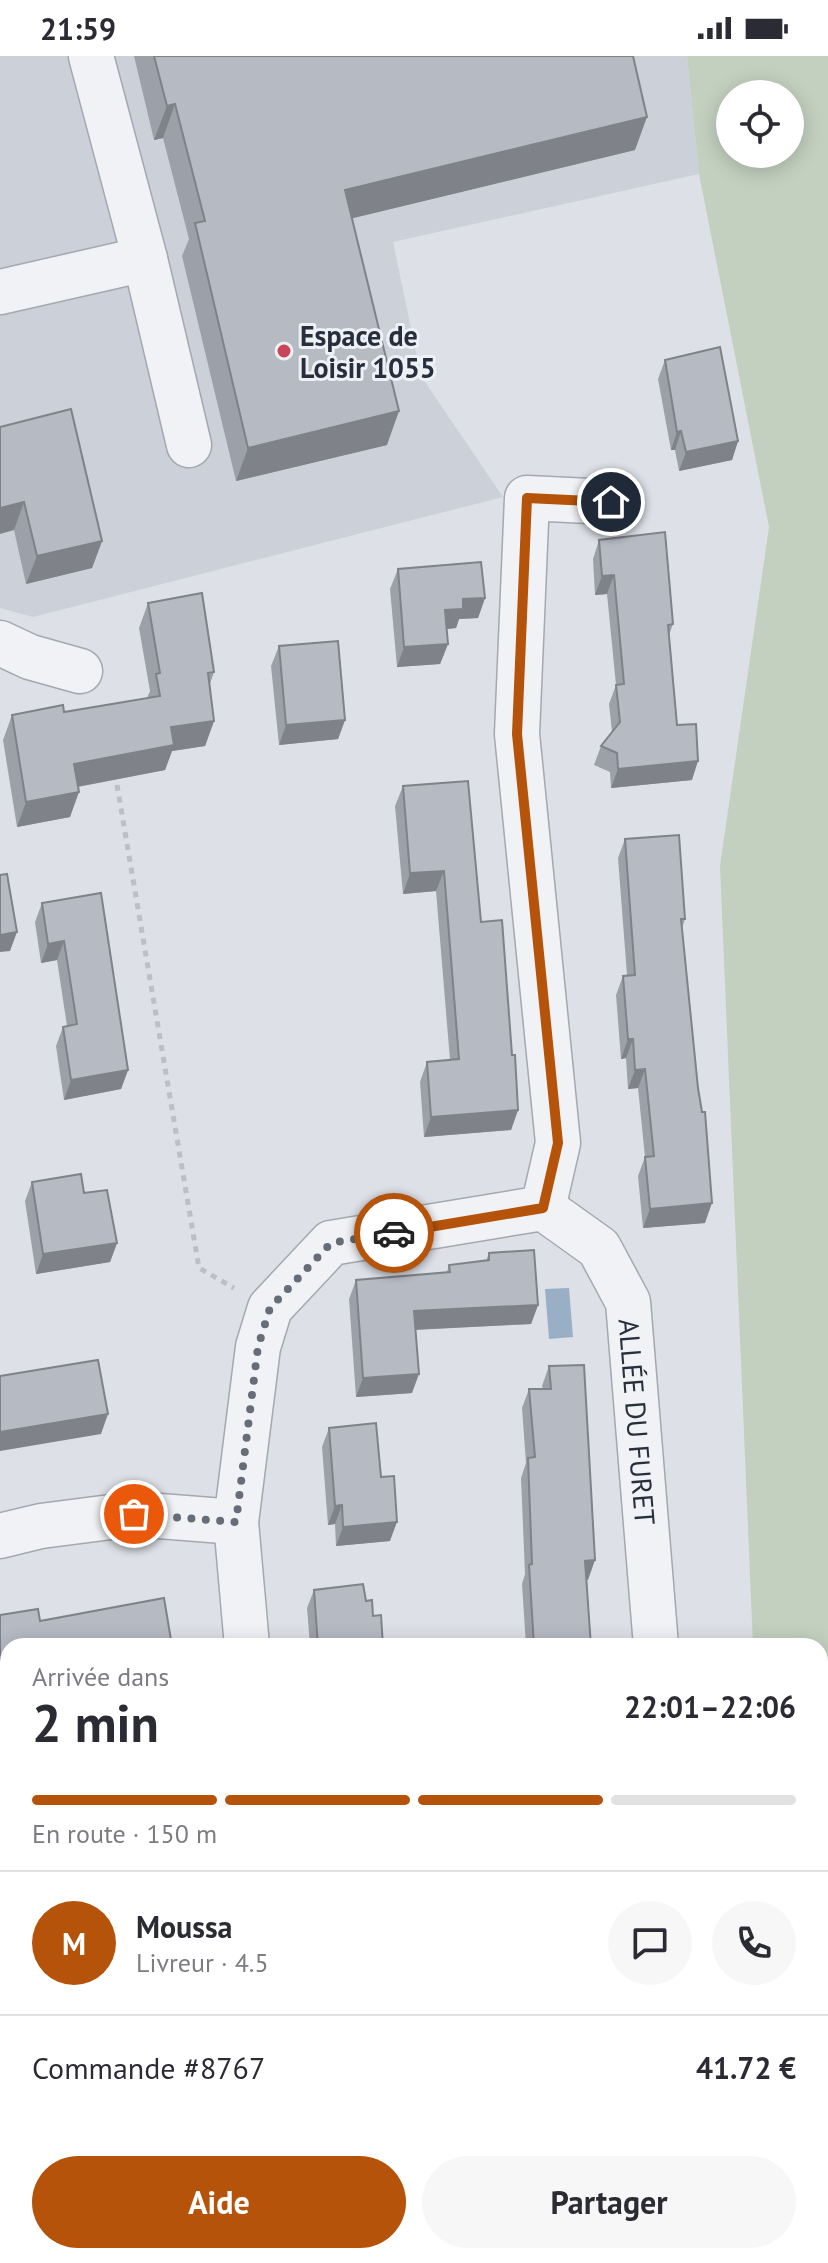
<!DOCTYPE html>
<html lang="fr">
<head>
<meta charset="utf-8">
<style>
  body { margin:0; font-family:"PT Sans",sans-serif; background:#f7f7f7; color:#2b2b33; height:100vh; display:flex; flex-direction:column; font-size:30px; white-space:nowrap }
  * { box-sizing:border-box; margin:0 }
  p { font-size:26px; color:#7c7c81 }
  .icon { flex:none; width:44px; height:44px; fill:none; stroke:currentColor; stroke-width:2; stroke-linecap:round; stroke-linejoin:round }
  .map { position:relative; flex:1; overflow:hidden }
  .drawer { position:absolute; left:0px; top:1582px; width:828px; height:626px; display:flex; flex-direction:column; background:#fff; border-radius:24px 24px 0 0; box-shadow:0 4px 20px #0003 }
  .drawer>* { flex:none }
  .controls { position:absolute; left:716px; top:24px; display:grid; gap:16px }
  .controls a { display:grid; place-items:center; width:88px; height:88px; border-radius:50%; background:#fff; box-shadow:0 4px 20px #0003; font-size:40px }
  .pin { position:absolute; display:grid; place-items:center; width:68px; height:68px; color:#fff; margin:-34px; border:4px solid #fff; border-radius:50%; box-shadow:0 2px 8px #0007 }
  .courier { position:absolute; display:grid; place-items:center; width:80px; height:80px; margin:-40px; border:6px solid #b45309; border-radius:50%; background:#fff; color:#222; box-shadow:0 2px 10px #0007 }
  .overview em { font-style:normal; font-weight:700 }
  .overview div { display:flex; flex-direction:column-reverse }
  .overview { display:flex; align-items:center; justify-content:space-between; height:136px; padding:0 32px }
  h1 { font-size:52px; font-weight:700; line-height:60px }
  .bar { display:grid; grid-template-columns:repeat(4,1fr); gap:12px 8px; align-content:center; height:96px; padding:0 32px }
  .bar i { height:10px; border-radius:6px; background:#e1e1e2 }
  .bar .selected { background:#b45309 }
  .bar p { grid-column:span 4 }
  .line { display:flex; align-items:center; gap:20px; padding:0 32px; border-top:2px solid #e1e1e2 }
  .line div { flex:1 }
  .round { display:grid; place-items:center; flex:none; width:84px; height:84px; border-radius:42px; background:#f7f7f7 }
  .action { display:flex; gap:16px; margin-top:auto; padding:16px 32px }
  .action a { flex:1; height:92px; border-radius:48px; background:#b45309; color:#fff; font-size:32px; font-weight:700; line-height:92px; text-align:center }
  .action a+a { background:#f7f7f7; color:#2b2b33 }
  .status { display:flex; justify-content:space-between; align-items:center; height:56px; padding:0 40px; background:#fff; direction:ltr }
  .status svg { height:22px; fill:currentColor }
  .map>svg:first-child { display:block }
  .built { fill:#ccd0d9 }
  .green { fill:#c3d0bf; fill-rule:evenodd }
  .water { fill:#99afc6 }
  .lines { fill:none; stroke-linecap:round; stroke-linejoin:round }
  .minor-casing { stroke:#a3a8b1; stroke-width:47 }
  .path { stroke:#bcbfc5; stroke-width:5; stroke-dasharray:6 6; stroke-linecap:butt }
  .minor { stroke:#f0f2f5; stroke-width:44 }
  .wall { fill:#9ca0a8 }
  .shaded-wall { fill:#7f8288 }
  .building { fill:#b5bac3; stroke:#7f8288; stroke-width:2 }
  .done { stroke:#676d78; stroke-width:8; stroke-dasharray:0 14.4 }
  .route { stroke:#b45309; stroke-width:10 }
  .poi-dot { fill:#c8465b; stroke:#edf0f4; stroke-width:3 }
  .labels { text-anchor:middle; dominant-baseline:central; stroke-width:6; stroke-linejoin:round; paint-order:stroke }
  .poi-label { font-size:28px; font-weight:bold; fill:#272f3d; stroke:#edf0f4; text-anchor:start }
  .street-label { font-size:28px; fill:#272f3d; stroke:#edf0f4 }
</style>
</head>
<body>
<div class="status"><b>21:59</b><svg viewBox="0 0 49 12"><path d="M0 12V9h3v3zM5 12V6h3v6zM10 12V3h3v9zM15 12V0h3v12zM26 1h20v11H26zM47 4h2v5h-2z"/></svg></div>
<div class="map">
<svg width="828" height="2207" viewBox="0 0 828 2207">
  <rect width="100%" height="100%" fill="#dde1e7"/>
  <path class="built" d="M0,0H687L699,118L393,186L421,320L503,441L33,561L0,552Z"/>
  <path class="green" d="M687,0H828V2207H715L721,2200H820V1590H753L720,810L769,471L699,118ZM790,38V98H730V38Z"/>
  <path class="water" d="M569,1232L573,1281L549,1283L545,1233Z"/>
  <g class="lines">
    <g class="minor-casing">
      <g id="minor">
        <path d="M145,203L189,389"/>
        <path d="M0,236L145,203L91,0"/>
        <path d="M0,587L30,601L80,615"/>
        <path d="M543,1152L558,1087L517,678L527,442L611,446"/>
        <path d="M0,1480L41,1470L134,1458L236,1466"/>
        <path id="s1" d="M247,1590L236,1466L258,1291L270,1252L331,1187L543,1152L599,1192L628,1246L656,1590"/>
        <path d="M351,2200L353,2207"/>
        <path d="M690,2207L694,2200"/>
      </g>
    </g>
    <path class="path" d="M115,717L199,1212L234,1232"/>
    <use href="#minor" class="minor"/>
  </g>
  <path class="wall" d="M134,0H633L635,94L352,162L387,389L236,425L182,200L189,183L163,82L154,84Z
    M665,304L738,385L732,404L679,415L675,394H671L658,323Z
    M0,371L102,485L92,512L26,528L14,474Z
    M599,484L673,568L669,579L677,669L692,724L611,732L610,716L594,709L601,690L612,676L609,648L616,629L607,538L595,539L593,503Z
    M398,513L485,542L478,562L459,563L456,572L447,573L448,588L440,608L397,611L390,533Z
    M148,547L214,616L210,628L214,665L205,690L172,695L165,714L78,731L70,761L17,771L3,684L12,659L64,656L147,642L150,635L139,572Z
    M279,590L345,664L338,683L279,689L271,610Z
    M403,730L481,866L512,999L518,1054L511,1074L424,1081L420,1026L427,1006L450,1004L436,835L403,838L395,750Z
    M625,783L685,863L682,872L705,1167L643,1172L638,1120L645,1101L638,1032L628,1033L626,1002L621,1003L616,939L623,920L627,919L618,802Z
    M101,837L128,1014L121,1033L64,1044L56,990L63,971L67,970L57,904L41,907L35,866L42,847Z
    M32,1126L84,1137L117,1187L110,1206L36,1218L25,1145Z
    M489,1197L538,1249L531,1268L416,1274L412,1337L356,1341L349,1243L356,1224L447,1216L449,1209L486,1205Z
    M549,1310L588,1524H587L591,1590H526L522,1528L525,1518L521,1422L526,1407L522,1352L529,1333H543L542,1330Z
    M329,1372L381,1421L390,1485L336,1490L335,1468L328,1469L322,1391Z
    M314,1534L366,1545L373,1560L383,1590H310L307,1552Z
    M8,1769V1883L5,1884L0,1854V1771Z
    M168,2200H286L283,2207H170Z
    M408,2200H496L494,2207H409Z"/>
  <path class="shaded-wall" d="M175,48L163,82L154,84L167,50Z
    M647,61L635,94L333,167L345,134Z
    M399,355L387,389L236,425L248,392Z
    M681,375L675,394H671L677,376Z
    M738,385L732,404L679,415L686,396Z
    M24,446L14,474L0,478V452Z
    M102,485L92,512L26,528L37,500Z
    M614,519L607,538L595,539L602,520Z
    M485,542L478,562L459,563L456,572L438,574L445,554L463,543Z
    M448,588L440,608L397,611L404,591Z
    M345,664L338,683L279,689L286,669Z
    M214,665L205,690L172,695L165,714L65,733L74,708L171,671Z
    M698,705L692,724L611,732L618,713Z
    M79,736L70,761L17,771L26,746Z
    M444,815L436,835L403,838L410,817Z
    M17,876L10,895L0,896V879Z
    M64,885L57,904L41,907L48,888Z
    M628,983H633L626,1002L621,1003Z
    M645,1013L638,1032L628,1033L635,1014Z
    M128,1014L121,1033L64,1044L71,1024Z
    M518,1054L511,1074L424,1081L431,1061Z
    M712,1147L705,1167L643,1172L650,1153Z
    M117,1187L110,1206L36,1218L43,1198Z
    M538,1249L531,1268L407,1274L414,1255Z
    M419,1318L412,1337L356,1341L363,1322Z
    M108,1358L101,1378L0,1395V1376Z
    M342,1449L335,1468L328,1469L335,1450Z
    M397,1466L390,1485L336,1490L343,1471Z
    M595,1504L588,1524H578L585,1505Z
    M8,1614V1632L0,1633V1615Z
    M8,2108V2124L0,2126V2113L2,2109Z
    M286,2200L283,2207H264L265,2204Z
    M469,2200H496L494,2207H415L417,2204Z"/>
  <path class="building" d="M154,0H633L647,61L345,134L399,355L248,392L195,167L205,165L175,48L167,50Z
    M720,291L738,385L686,396L681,375L677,376L665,304Z
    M71,353L102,485L37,500L24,446L0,452V371Z
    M665,476L673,568L668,569L677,669L696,668L698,705L618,713L617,697L601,690L620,666L616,629L624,628L614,519L602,520L599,484Z
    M481,506L485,542L463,543V553L445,554L448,588L404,591L398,513Z
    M202,537L214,616L208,617L214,665L171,671L174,689L74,708L79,736L26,746L12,659L63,649L64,656L160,640L156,618L160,617L148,547Z
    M338,585L345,664L286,669L279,590Z
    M468,725L481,866L502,864L512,999H515L518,1054L431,1061L427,1006L459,1003L444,815L410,817L403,730Z
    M679,779L685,863H681L698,1032L702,1056H705L712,1147L650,1153L645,1101L654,1100L645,1013L635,1014L633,983H628L623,920L635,919L625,783Z
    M7,818L17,876L0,879V819Z
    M101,837L128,1014L71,1024L63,971L77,968L64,885L48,888L42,847Z
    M81,1118L84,1137L107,1134L117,1187L43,1198L32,1126Z
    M534,1194L538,1249L414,1255L419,1318L363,1322L356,1224L450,1216L449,1209L489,1204V1197Z
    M98,1304L108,1358L0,1376V1320Z
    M584,1309L595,1504L585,1505L591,1590H534L529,1509L532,1508L528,1402L535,1401L529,1333H551L549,1310Z
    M376,1367L381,1421L394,1420L397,1466L343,1471L342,1449L335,1450L329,1372Z
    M363,1528L366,1545L372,1544L373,1560L381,1559L383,1590H318L314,1534Z
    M164,1542L172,1590H8V1614L0,1615V1559L38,1553L40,1565Z
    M8,1769V1842L0,1795V1771Z
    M8,2034V2108L2,2109V2114L0,2115V2035Z
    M178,2200H285L265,2204L266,2207H180Z
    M416,2200H469L417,2204Z"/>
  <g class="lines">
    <path class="done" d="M134,1458L236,1466L258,1291L270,1252L331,1187L394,1177"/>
    <path class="route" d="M394,1177L543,1152L558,1087L517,678L527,442L611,446"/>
  </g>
  <circle class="poi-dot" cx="284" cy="295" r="8"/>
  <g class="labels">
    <g class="poi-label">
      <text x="300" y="279">Espace de<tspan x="300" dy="32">Loisir 1055</tspan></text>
    </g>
    <g class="street-label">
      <text stroke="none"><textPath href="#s1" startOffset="896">ALLÉE DU FURET</textPath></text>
    </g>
  </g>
</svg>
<div class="controls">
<a><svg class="icon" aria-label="locate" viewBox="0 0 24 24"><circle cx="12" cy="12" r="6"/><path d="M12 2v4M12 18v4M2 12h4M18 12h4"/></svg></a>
</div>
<div class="pin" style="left:134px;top:1458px;background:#ea580c"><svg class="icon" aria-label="bag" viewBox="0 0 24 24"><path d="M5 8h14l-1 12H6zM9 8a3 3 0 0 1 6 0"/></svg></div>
<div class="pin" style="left:611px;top:446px;background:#1f2937"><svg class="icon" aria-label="home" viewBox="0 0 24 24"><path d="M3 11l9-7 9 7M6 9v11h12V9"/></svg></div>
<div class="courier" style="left:394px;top:1177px"><svg class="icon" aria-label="car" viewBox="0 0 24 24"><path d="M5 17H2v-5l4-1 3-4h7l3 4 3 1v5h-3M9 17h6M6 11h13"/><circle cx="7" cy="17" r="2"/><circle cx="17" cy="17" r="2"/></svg></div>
<section class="drawer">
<div class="overview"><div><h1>2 min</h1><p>Arrivée dans</p></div><em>22:01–22:06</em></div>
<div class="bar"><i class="selected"></i><i class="selected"></i><i class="selected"></i><i></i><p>En route · 150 m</p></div>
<div class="line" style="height:144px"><b class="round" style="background:#b45309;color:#fff">M</b><div><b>Moussa</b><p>Livreur · 4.5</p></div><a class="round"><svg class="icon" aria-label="chat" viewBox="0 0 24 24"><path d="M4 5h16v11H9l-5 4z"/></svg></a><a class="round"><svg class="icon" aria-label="phone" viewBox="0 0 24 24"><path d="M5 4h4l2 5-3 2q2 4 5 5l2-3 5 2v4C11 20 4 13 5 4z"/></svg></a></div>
<div class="line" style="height:104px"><div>Commande #8767</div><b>41.72 €</b></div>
<div class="action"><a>Aide</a><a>Partager</a></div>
</section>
</div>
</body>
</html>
